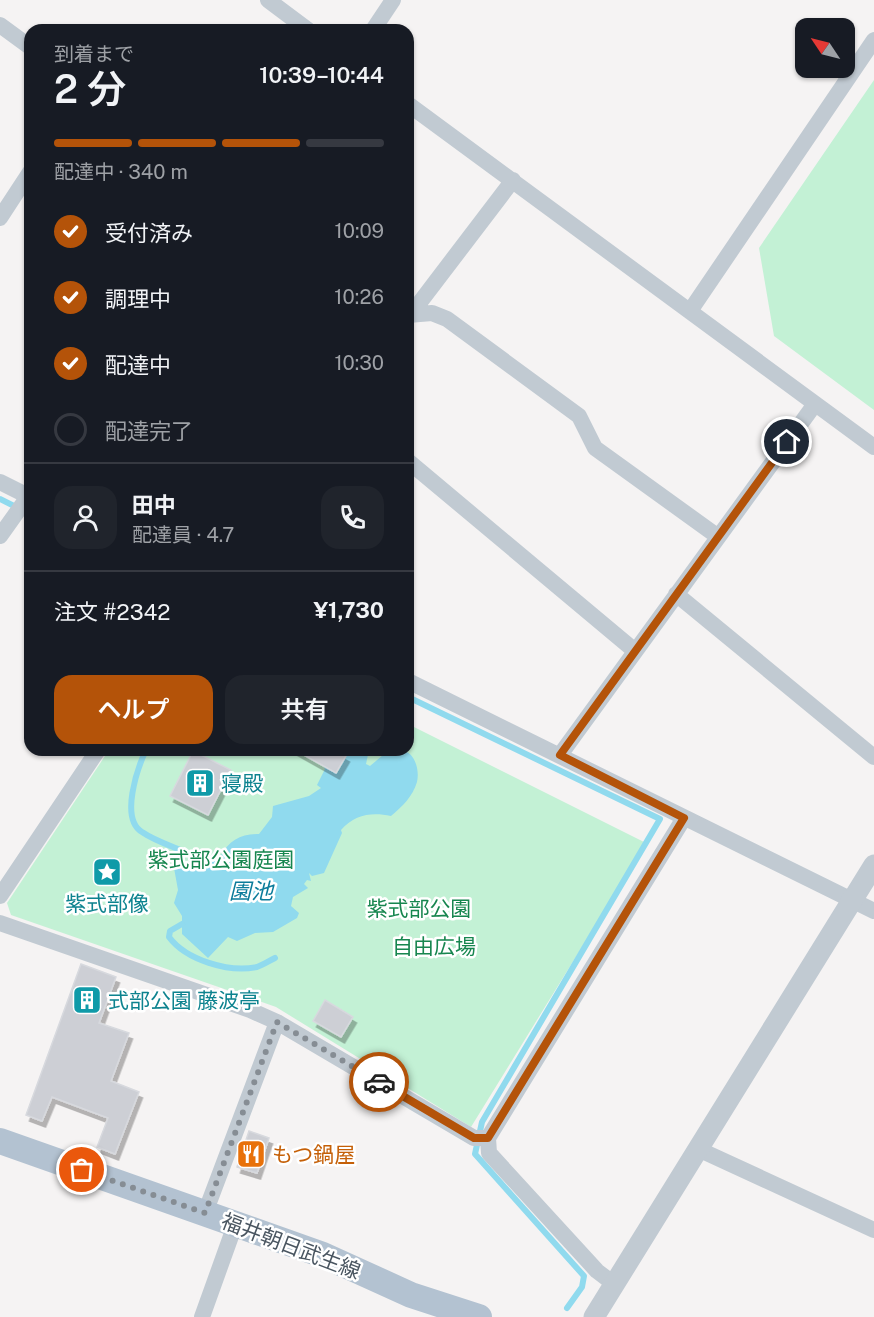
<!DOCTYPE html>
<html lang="ja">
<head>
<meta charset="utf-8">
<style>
  body { margin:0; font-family:"Public Sans","Noto Sans JP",sans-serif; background:#20242c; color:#f1f3f6; height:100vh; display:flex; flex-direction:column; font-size:22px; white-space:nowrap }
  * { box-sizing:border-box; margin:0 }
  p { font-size:20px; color:#9ea1a6 }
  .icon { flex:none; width:33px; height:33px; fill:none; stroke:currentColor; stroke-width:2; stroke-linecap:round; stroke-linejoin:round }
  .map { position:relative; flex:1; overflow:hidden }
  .side { position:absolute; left:24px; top:24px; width:390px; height:732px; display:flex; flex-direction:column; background:#171b24; border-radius:18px; box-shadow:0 2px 4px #0004 }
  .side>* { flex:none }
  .needle { width:39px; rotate:305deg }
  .fabs { position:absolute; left:795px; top:18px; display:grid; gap:12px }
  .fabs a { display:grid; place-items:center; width:60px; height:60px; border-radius:12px; background:#171b24; box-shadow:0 2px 4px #0004; font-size:30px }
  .pin { position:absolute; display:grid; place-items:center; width:51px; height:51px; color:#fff; margin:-26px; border:3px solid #fff; border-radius:50%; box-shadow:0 2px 6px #0007 }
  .courier { position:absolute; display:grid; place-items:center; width:60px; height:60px; margin:-30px; border:4px solid #b45309; border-radius:50%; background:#fff; color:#222; box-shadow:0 2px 8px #0007 }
  .overview em { font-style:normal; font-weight:600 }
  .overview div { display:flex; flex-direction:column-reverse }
  .overview { display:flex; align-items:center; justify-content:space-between; height:102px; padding:0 30px }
  h1 { font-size:39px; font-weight:600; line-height:45px }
  .bar { display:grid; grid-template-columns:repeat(4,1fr); gap:9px 6px; align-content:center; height:72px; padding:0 30px }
  .bar i { height:8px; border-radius:4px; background:#363941 }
  .bar .selected { background:#b45309 }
  .bar p { grid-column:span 4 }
  .line { display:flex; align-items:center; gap:15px; padding:0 30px; border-top:2px solid #363941 }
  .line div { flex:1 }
  .round { display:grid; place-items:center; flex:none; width:63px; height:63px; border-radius:18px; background:#20242c }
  ol { padding:0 30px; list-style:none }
  li { display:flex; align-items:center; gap:18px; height:66px }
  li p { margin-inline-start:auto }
  li .icon { padding:6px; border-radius:50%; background:#b45309; color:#fff; stroke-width:4 }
  li:last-child { color:#9ea1a6 }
  li i { width:33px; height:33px; border:3px solid #363941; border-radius:50% }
  .cta { display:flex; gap:12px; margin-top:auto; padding:12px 30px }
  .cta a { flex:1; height:69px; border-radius:18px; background:#b45309; color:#fff; font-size:24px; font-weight:600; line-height:69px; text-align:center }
  .cta a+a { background:#20242c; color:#f1f3f6 }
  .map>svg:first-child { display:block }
  .green { fill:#c3f1d5 }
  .water { fill:#90daee }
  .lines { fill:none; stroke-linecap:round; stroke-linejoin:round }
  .stream { stroke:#90daee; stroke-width:6 }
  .building { fill:#cdcfd5; stroke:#d7d9de; stroke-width:1.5; filter:url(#shadow) }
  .minor { stroke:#c1cad2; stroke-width:16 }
  .tertiary { stroke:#c1cad2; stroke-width:21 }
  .primary { stroke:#b3c2d1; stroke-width:26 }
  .done { stroke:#868d94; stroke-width:6; stroke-dasharray:0 10.8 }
  .route { stroke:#b45309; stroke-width:8 }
  .labels { text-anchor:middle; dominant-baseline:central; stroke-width:5; stroke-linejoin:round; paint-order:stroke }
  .culture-label { font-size:21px; fill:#0d838f; stroke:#fff; text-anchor:start }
  .park-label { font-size:21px; fill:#17864f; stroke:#fff }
  .food-label { font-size:21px; fill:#c56008; stroke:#fff; text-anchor:start }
  .street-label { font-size:21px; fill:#4a5661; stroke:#fff }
  .water-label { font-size:22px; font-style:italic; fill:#0c7c9b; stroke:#fff }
</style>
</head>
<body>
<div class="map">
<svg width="874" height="1317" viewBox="0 0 874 1317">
  <defs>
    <filter id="shadow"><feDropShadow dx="3.5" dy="6" stdDeviation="0" flood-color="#0004"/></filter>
  </defs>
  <rect width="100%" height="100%" fill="#f5f3f3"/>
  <path class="green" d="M874,80V410L774,336L759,248Z
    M408,724L646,843L471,1127L276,1007L11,915L7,903L109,750H408Z"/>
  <path class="water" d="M335,750H369L366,764L370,766L383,755L390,756C409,740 421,765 417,782C413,796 402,807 391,816C372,812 355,814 341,830L342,833L324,873L312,876L309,873L311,881L307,880L304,884L308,888L293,897L291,906L299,913L297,918L273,932L255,933L237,941L228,937L208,958L182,934V916L174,903L178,890L174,868H183L184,862H195L196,857L208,863L211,859L222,862L223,859L220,857C229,840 241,834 259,834L272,817L273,806L309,796L321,788L317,785L325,769L323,765L337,773L346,756Z"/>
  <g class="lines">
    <path class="stream" d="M0,499L30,514
      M408,697L660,819L482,1122L475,1154L584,1276L582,1287L567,1308
      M146,750C137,769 120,819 142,832C158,843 179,848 196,857
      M182,924L170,931L169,937C186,960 229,973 257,967C263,965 269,961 275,958"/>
  </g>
  <path class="building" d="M295,750H335L346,756L336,773Z
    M193,751L231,770L208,815L170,796Z
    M81,964L116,977L99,1023L129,1033L111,1081L139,1092L115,1154L97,1147L108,1118L52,1097L42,1121L26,1115Z
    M325,1000L353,1017L341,1037L313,1021Z
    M249,1131L269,1138L257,1173L237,1167Z"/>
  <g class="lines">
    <path class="minor" d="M268,0L308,30
      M0,25L30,47
      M373,30L393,0
      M408,104L874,447
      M0,218L30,172
      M690,311L874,40
      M408,315L432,313L447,319L579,416L595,448L717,536
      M408,318L513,180
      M408,461L635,651
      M0,482L30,497
      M0,536L30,494
      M676,594L874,757
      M408,681L874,911
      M560,755L815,404
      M0,896L98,750
      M0,923L250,1010L277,1022L474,1138H488
      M698,1149L874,1230
      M205,1213L277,1022
      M614,1284L597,1271L489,1153L488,1138L684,818
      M202,1317L235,1225"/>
    <path class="tertiary" d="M594,1317L874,865"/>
    <path class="primary" d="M0,1141L323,1255L411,1295L479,1317"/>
  </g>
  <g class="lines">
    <path class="done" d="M82,1170L205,1213L277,1022L379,1082"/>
    <path class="route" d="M379,1082L474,1138H488L684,818L560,755L787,442"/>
  </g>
  <defs>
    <g id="building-square" transform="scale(1.5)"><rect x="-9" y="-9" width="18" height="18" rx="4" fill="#0f9aa8" stroke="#fff"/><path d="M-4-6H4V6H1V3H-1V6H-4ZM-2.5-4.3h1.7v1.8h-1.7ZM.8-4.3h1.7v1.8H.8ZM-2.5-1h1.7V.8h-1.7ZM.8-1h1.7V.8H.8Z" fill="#fff"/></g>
    <g id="sight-square" transform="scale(1.5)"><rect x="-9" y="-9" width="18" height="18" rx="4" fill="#0f9aa8" stroke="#fff"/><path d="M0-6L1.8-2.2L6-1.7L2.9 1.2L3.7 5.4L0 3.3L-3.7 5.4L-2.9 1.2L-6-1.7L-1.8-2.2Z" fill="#fff"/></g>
    <g id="restaurant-square" transform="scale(1.5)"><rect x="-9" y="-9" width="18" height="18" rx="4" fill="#e8710a" stroke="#fff"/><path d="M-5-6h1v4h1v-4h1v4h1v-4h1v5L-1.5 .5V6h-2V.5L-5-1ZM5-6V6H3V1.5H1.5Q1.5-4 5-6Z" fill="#fff"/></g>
  </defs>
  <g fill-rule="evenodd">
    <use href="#building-square" x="200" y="783"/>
    <use href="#sight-square" x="107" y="872"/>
    <use href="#building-square" x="87" y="1000"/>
    <use href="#restaurant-square" x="251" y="1154"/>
  </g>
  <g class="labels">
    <g class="culture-label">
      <text x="221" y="783">寝殿</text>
      <text x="107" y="903" text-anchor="middle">紫式部像</text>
      <text x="108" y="1000">式部公園 藤波亭</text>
    </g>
    <g class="park-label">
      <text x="221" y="859">紫式部公園庭園</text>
      <text x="419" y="908">紫式部公園</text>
      <text x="434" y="946">自由広場</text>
    </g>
    <g class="food-label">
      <text x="272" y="1154">もつ鍋屋</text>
    </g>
    <g class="street-label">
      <text transform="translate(291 1246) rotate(21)">福井朝日武生線</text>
    </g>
    <g class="water-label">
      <text x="251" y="891">園池</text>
    </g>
  </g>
</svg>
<div class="fabs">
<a><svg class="needle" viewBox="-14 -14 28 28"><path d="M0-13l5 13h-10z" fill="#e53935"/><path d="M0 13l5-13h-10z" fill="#9ea1a6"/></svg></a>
</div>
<div class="pin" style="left:82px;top:1170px;background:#ea580c"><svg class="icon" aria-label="bag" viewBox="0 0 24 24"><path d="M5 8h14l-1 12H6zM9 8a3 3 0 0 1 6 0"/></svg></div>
<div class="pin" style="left:787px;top:442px;background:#1f2937"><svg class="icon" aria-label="home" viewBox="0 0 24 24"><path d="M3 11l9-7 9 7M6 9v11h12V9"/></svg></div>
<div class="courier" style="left:379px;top:1082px"><svg class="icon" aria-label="car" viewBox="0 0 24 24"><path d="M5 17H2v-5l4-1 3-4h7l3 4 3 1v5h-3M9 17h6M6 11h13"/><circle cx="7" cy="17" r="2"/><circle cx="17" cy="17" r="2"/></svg></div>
<section class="side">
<div class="overview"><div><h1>2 分</h1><p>到着まで</p></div><em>10:39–10:44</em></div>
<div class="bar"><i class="selected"></i><i class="selected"></i><i class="selected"></i><i></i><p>配達中 · 340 m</p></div>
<ol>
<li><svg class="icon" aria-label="check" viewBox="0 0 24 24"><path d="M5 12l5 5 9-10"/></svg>受付済み<p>10:09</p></li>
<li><svg class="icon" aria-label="check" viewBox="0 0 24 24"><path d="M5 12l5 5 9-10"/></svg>調理中<p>10:26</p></li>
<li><svg class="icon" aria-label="check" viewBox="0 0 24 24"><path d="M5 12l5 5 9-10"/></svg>配達中<p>10:30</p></li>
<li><i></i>配達完了</li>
</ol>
<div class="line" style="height:108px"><a class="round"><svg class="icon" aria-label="person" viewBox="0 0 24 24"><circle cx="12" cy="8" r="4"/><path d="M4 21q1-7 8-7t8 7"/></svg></a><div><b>田中</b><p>配達員 · 4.7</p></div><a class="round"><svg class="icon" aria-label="phone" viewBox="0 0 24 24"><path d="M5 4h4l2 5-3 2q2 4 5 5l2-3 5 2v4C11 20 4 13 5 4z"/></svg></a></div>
<div class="line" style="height:78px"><div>注文 #2342</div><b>¥1,730</b></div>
<div class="cta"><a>ヘルプ</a><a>共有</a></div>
</section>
</div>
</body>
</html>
